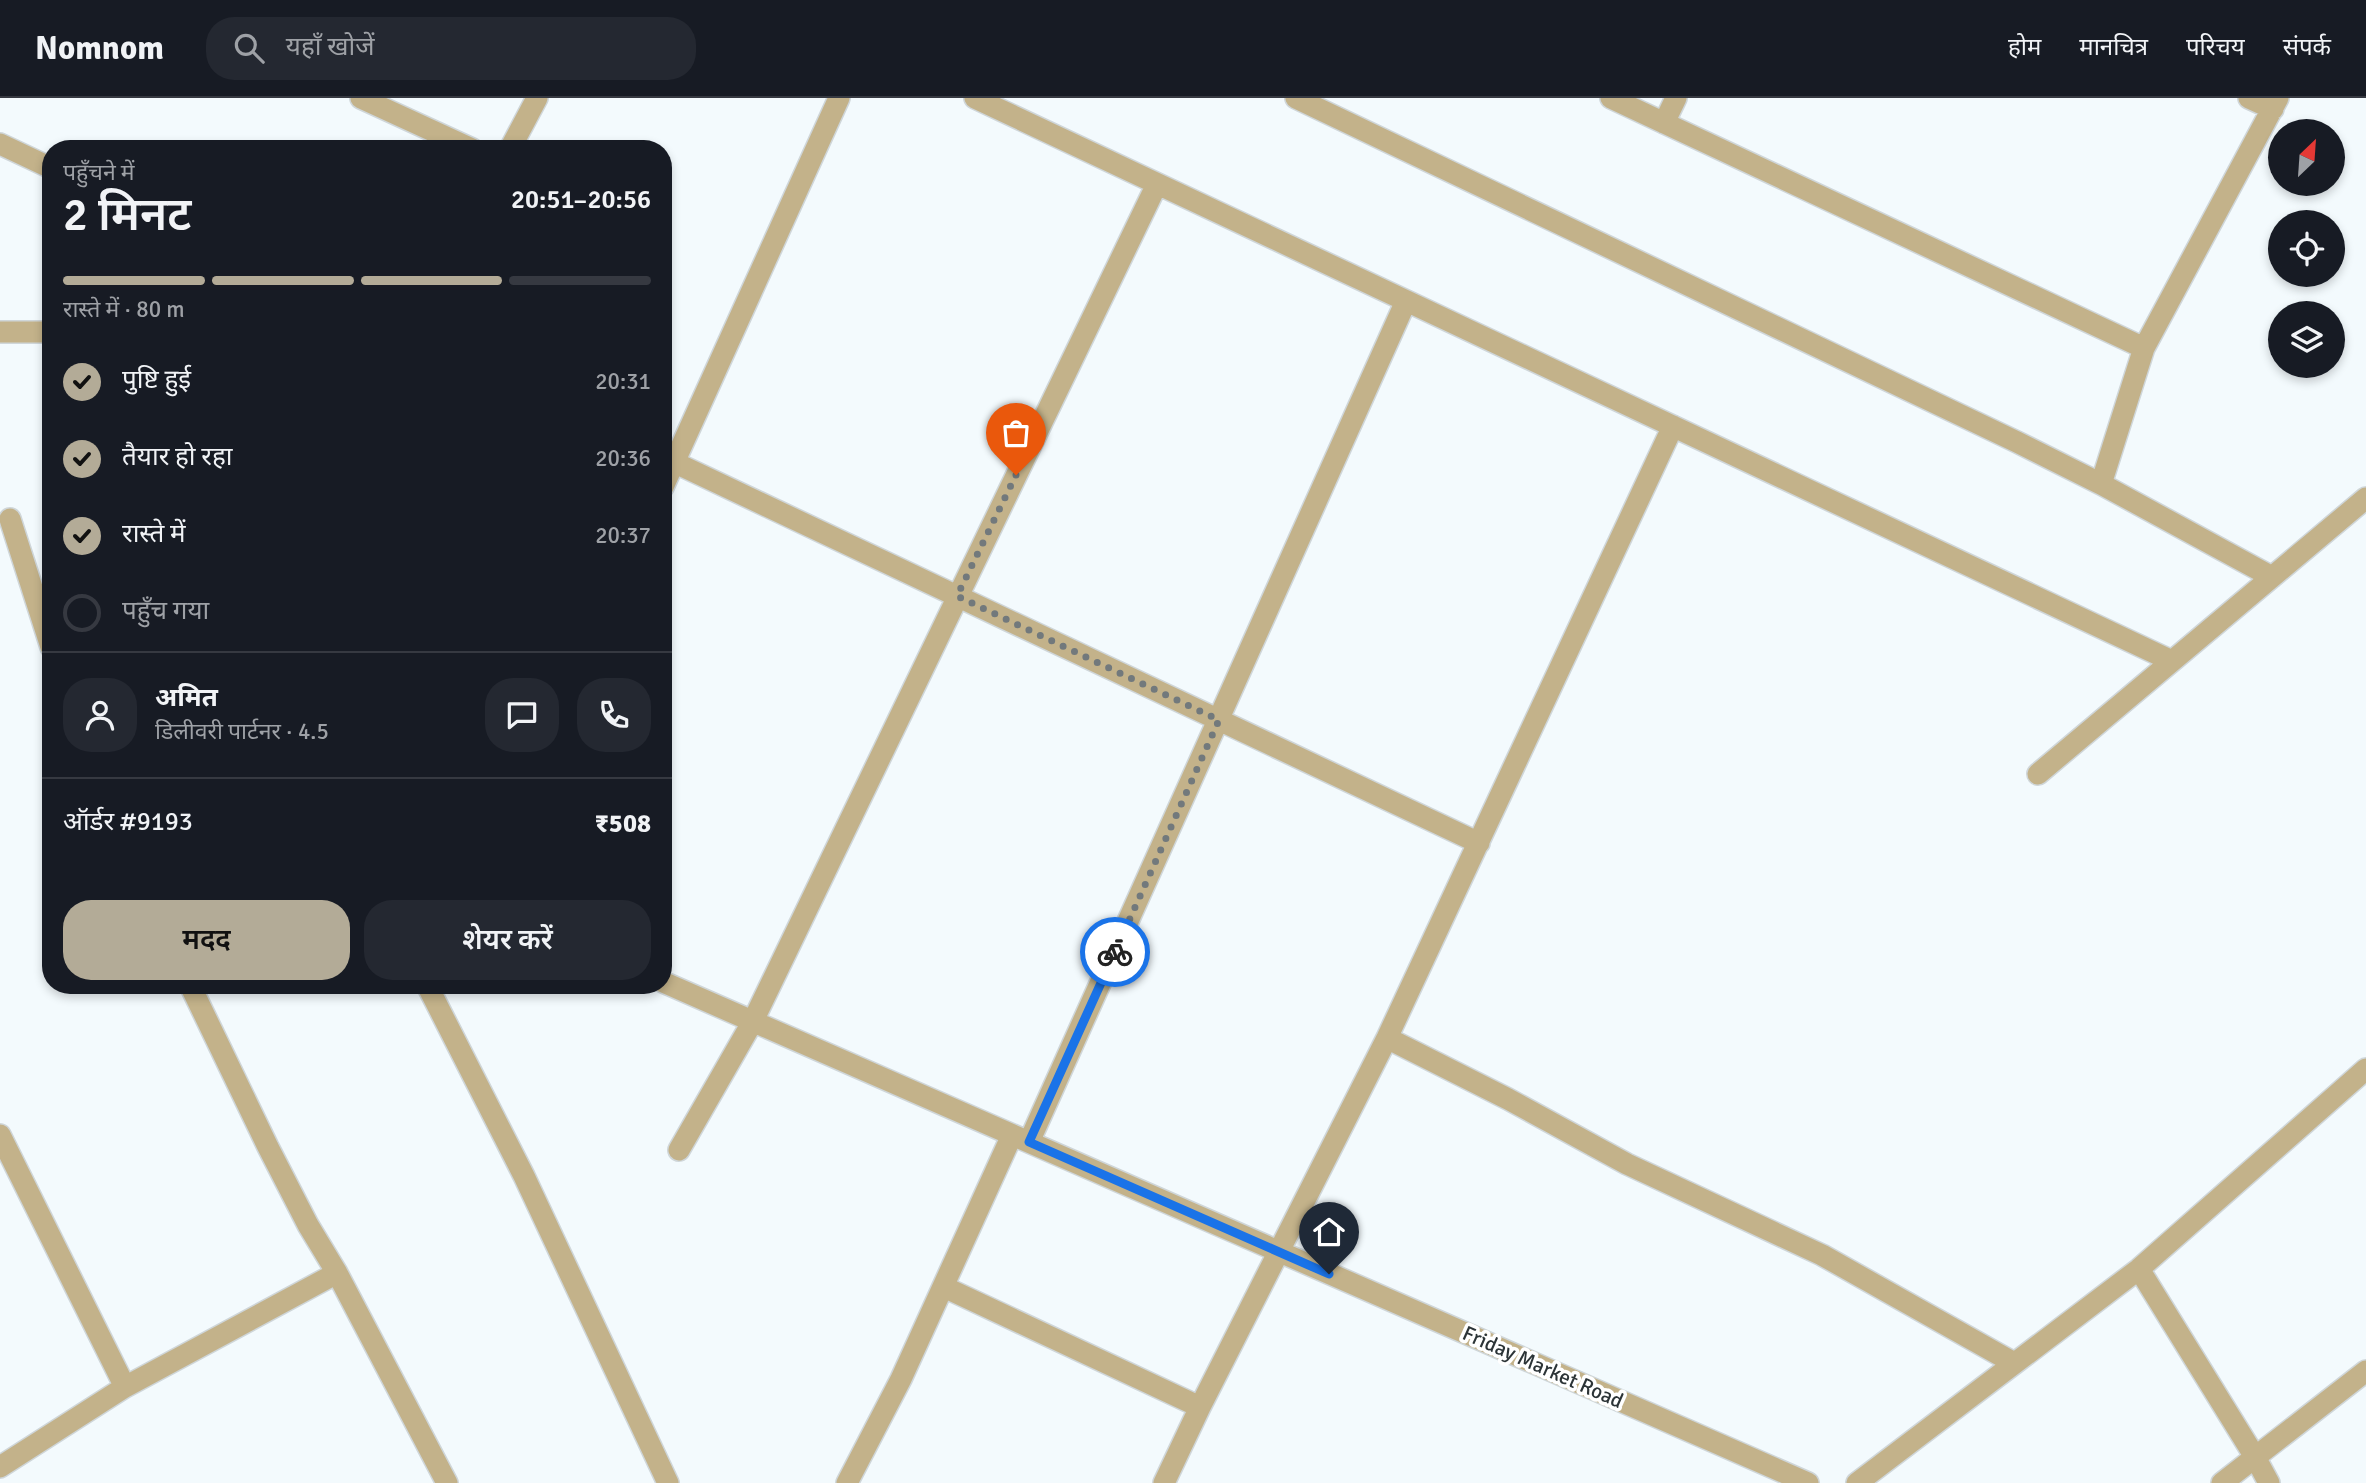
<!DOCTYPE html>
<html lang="hi">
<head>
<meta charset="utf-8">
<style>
  body { margin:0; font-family:Signika,"Noto Sans Devanagari",sans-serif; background:#242831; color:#f1f3f6; height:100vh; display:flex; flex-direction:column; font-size:26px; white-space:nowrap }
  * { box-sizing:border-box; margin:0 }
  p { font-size:23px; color:#9ea1a6 }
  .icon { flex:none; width:38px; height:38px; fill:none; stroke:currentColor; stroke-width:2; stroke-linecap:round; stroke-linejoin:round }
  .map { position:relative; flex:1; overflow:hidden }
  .details { position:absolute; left:42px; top:42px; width:630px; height:854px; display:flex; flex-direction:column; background:#171b24; border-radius:28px; box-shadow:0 4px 10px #0003 }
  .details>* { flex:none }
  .needle { width:46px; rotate:25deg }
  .fabs { position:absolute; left:2268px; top:21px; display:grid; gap:14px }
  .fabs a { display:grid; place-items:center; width:77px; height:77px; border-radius:50%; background:#171b24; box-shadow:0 4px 10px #0003; font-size:35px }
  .pin { position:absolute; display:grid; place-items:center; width:60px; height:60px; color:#fff; margin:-72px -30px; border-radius:50% 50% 50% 0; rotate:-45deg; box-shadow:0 0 7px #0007 }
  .pin .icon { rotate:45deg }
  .courier { position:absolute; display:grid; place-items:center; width:70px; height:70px; margin:-35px; border:5px solid #1a73e8; border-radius:50%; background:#fff; color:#222; box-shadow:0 2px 9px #0007 }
  .summary em { font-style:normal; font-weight:600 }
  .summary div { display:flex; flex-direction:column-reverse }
  .summary { display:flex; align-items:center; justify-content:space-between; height:119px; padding:0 21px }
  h1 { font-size:46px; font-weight:600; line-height:52px }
  .bar { display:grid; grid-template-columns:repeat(4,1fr); gap:10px 7px; align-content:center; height:84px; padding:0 21px }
  .bar i { height:9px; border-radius:5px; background:#363941 }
  .bar .on { background:#b3ab97 }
  .bar p { grid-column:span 4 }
  .line { display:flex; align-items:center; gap:18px; padding:0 21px; border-top:2px solid #363941 }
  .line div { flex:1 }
  .round { display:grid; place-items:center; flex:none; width:74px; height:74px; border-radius:28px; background:#242831 }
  ol { padding:0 21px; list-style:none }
  li { display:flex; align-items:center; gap:21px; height:77px }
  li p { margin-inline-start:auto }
  li .icon { padding:7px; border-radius:50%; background:#b3ab97; color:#111; stroke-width:4 }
  li:last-child { color:#9ea1a6 }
  li i { width:38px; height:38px; border:4px solid #363941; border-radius:50% }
  .primary-button { display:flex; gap:14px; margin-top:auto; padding:14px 21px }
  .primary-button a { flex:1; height:80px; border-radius:28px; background:#b3ab97; color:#111; font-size:28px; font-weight:600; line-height:80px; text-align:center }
  .primary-button a+a { background:#242831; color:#f1f3f6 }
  header { display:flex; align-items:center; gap:42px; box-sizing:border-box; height:98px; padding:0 35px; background:#171b24; border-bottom:2px solid #363941 }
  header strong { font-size:33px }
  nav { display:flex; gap:38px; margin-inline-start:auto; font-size:24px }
  .search { width:490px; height:63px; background:#242831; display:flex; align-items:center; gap:18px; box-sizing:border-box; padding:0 24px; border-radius:28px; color:#9ea1a6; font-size:26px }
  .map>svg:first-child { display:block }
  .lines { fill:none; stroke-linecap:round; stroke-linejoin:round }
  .minor-casing { stroke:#cfd6d9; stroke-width:24 }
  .minor { stroke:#c3b28a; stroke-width:21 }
  .done { stroke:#72797c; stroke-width:7; stroke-dasharray:0 12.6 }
  .route { stroke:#1a73e8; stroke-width:9 }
  .labels { text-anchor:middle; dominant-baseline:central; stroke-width:7; stroke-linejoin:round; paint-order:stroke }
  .street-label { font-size:21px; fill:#2c3437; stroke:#fff }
</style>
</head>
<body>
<header>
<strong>Nomnom</strong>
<div class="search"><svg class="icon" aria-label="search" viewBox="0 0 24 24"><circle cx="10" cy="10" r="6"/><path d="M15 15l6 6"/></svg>यहाँ खोजें</div>
<nav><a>होम</a><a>मानचित्र</a><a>परिचय</a><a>संपर्क</a></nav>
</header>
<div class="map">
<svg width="2366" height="1385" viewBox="0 0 2366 1385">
  <rect width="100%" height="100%" fill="#f3fafd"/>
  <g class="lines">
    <g class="minor-casing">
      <path id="minor" d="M361,0L472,51
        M975,0L2172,563
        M1296,0L2017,344L2101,386L2272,479
        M1611,0L2144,250
        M2249,0L2273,11
        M1664,25L1676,0
        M0,46L51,70
        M510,51L537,0
        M0,234H51
        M663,359L1479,745
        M2101,386L2144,250L2278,0
        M663,389L839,0
        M10,421L51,549
        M2038,676L2366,400
        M663,884L1808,1385
        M190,887L268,1049L308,1127L337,1175L447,1385
        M427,887L524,1078L668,1385
        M1387,940L1508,1001L1627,1066L1822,1157L2014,1265
        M0,1037L125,1289
        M1029,1044L1406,203
        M679,1052L753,923L1157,86
        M2139,1171L2255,1359L2269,1385
        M944,1189L1200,1309L1387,940L1673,328
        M0,1369L125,1289L337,1175
        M847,1385L901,1281L1012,1037
        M1164,1385L1200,1309
        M1857,1385L2139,1171L2366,971
        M2222,1385L2366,1273"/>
    </g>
    <use href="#minor" class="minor"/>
  </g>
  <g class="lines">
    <path class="done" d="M1016,377L957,498L1219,622L1115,854"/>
    <path class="route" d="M1115,854L1029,1044L1329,1176"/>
  </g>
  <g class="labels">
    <g class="street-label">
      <text transform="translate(1543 1269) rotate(24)">Friday Market Road</text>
    </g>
  </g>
</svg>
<div class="fabs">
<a><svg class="needle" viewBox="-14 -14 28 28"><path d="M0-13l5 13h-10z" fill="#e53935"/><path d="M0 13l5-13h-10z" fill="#9ea1a6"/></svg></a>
<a><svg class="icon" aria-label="locate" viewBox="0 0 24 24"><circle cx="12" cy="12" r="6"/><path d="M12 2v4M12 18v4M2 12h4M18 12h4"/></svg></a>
<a><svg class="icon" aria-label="layers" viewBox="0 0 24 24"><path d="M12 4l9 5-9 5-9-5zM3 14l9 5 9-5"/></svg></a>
</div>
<div class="pin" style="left:1016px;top:377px;background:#ea580c"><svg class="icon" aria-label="bag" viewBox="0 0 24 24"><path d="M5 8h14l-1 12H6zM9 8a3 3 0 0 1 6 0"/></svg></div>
<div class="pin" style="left:1329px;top:1176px;background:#1f2937"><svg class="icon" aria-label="home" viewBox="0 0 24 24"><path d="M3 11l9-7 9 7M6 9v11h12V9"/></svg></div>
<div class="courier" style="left:1115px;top:854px"><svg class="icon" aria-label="bike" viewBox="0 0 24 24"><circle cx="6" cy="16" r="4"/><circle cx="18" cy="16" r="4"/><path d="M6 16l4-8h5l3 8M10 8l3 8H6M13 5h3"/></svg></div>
<section class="details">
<div class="summary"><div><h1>2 मिनट</h1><p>पहुँचने में</p></div><em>20:51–20:56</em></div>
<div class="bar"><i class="on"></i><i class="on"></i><i class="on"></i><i></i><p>रास्ते में · 80 m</p></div>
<ol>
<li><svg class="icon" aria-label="check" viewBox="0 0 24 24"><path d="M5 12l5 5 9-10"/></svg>पुष्टि हुई<p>20:31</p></li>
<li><svg class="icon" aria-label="check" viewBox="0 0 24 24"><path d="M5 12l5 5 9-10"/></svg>तैयार हो रहा<p>20:36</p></li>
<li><svg class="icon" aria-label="check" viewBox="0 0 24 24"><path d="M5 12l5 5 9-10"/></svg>रास्ते में<p>20:37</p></li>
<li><i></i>पहुँच गया</li>
</ol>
<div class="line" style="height:126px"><a class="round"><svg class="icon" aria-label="person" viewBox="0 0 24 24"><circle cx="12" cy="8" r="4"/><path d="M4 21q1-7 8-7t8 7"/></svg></a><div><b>अमित</b><p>डिलीवरी पार्टनर · 4.5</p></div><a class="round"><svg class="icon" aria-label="chat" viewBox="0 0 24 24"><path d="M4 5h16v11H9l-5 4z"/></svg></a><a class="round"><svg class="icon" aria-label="phone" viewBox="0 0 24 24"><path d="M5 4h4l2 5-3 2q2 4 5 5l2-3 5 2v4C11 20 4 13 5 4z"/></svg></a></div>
<div class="line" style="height:91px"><div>ऑर्डर #9193</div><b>₹508</b></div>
<div class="primary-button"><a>मदद</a><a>शेयर करें</a></div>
</section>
</div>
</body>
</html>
